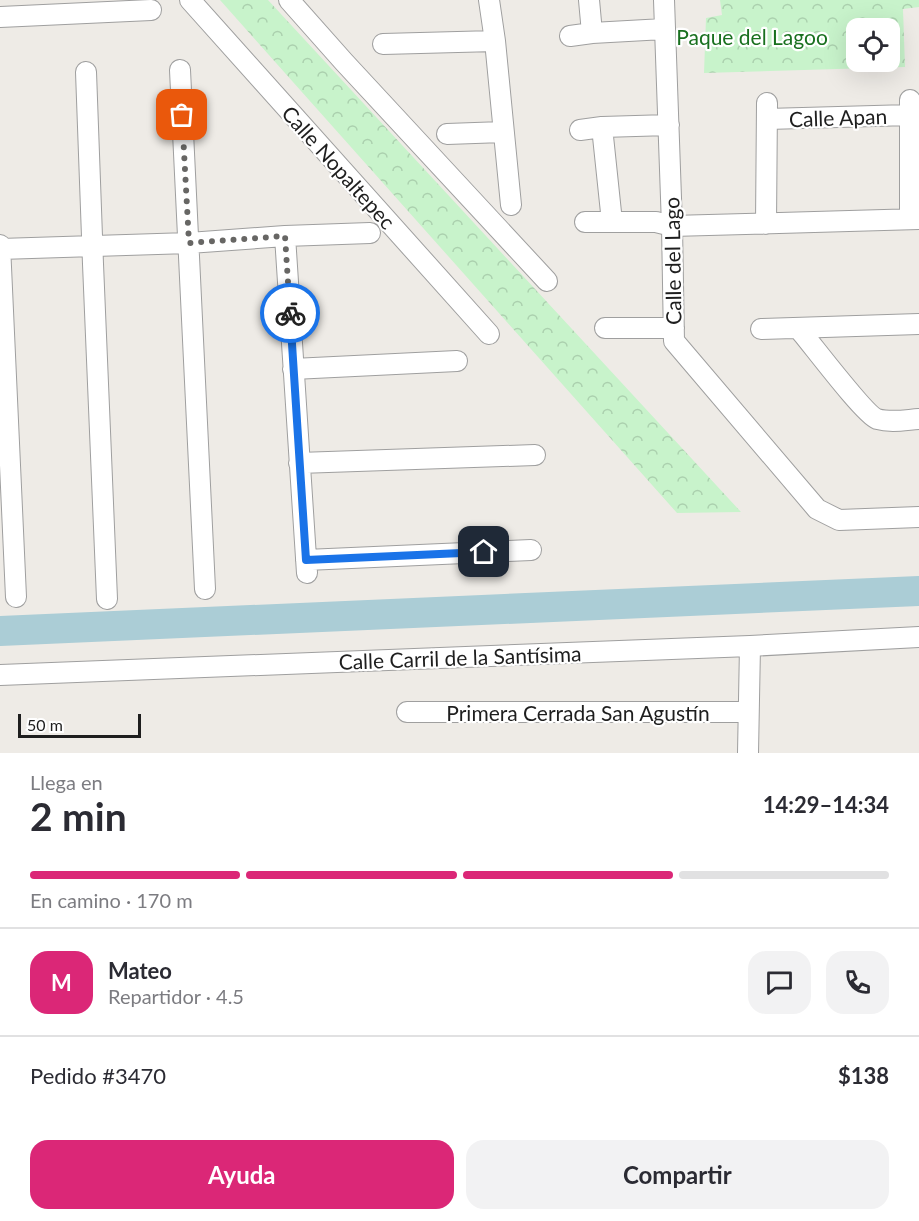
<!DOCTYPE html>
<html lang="es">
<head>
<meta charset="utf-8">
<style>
  body { margin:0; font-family:Lato,sans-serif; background:#f2f2f3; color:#2b2b33; height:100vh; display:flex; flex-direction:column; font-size:22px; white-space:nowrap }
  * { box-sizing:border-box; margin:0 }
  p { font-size:20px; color:#7c7c81 }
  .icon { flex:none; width:33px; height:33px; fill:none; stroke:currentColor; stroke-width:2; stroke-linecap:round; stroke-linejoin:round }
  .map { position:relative; height:753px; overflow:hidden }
  .details { display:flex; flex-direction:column; background:#fff; flex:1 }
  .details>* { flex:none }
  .buttons { position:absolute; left:846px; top:18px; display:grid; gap:12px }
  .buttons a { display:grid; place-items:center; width:54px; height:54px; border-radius:12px; background:#fff; box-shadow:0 6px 24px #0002; font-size:30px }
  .scale { position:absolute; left:18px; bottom:15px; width:123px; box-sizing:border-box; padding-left:6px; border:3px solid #1e1e1e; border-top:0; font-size:16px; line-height:21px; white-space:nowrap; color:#1e1e1e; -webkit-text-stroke:4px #fff; paint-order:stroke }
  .pin { position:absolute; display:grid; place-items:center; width:51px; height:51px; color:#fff; margin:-26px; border-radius:12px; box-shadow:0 3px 9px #0006 }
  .courier { position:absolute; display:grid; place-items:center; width:60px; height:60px; margin:-30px; border:4px solid #1a73e8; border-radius:50%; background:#fff; color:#222; box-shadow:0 2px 8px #0007 }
  .head em { font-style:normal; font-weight:700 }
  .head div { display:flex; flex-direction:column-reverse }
  .head { display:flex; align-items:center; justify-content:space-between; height:102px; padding:0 30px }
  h1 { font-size:39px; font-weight:700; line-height:45px }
  .bar { display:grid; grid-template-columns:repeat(4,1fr); gap:9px 6px; align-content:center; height:72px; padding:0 30px }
  .bar i { height:8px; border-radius:4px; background:#e1e1e2 }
  .bar .on { background:#db2777 }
  .bar p { grid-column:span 4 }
  .line { display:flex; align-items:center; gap:15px; padding:0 30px; border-top:2px solid #e1e1e2 }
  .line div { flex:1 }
  .round { display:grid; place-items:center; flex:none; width:63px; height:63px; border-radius:18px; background:#f2f2f3 }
  .primary-button { display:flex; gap:12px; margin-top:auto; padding:12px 30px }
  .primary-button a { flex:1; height:69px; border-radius:18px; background:#db2777; color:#fff; font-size:24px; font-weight:700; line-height:69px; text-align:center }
  .primary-button a+a { background:#f2f2f3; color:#2b2b33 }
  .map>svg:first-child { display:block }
  .park { fill:url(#park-crowns); fill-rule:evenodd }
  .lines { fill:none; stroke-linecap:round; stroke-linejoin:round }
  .river { stroke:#abcdd6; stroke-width:30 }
  .minor-casing { stroke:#9f9f9f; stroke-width:22 }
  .minor { stroke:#fff; stroke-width:20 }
  .done { stroke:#676664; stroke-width:6; stroke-dasharray:0 10.8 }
  .route { stroke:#1a73e8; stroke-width:8 }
  .labels { text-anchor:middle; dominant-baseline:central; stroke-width:4.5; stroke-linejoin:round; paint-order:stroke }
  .park-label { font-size:21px; fill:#19701f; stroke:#fff }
  .street-label { font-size:21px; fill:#1e1e1e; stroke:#fff }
</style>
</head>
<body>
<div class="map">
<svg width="919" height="753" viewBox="0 0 919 753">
  <defs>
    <pattern id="park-crowns" width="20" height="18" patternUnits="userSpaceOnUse" patternTransform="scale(1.5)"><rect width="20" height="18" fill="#c8f3cb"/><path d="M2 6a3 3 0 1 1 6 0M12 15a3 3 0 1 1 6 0" fill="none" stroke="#abd0ae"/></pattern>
  </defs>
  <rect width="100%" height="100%" fill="#eeebe6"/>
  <path class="park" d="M220,0H268L741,512L677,513Z
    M720,0H919V7L903,9L905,67L704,73L706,18L722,15ZM890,28V62H856V28Z"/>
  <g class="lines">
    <path class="river" d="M0,631L919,591"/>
    <g class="minor-casing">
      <path id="minor" d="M190,0L489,334
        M289,0L344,62L547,281
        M489,0L495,41L511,205
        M589,0L592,33
        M664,0L672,226L674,341L817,509L839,520L919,517
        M0,17L151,10
        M570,36L592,33L664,29
        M383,44L495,41
        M180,70L205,589
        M86,72L93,264L107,599
        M910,100V219
        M767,119L910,115
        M602,127L612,222
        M580,130L602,127L669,125
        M447,134L503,132
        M585,222H656L672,226L919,219
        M766,224L767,103
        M285,236L307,573
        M0,245L16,597
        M0,249L189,243L285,236L370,233
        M605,328H674
        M798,328C811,343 864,414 877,419C891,423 905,420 919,419
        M761,329L919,324
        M293,369L457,361
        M299,463L535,455
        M306,560L531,550
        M0,675L750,646L919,637
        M407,712H748
        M748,753L750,646"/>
    </g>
    <use href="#minor" class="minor"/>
  </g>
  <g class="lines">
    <path class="done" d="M182,115L189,243L285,236L290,313"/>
    <path class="route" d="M290,313L306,560L484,552"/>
  </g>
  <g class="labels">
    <g class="park-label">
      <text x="752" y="36">Paque del Lagoo</text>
    </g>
    <g class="street-label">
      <text transform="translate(838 117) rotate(-2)">Calle Apan</text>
      <text transform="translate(339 167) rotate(48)">Calle Nopaltepec</text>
      <text transform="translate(672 261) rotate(-91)">Calle del Lago</text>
      <text transform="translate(460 657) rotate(-2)">Calle Carril de la Santísima</text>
      <text x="578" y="712">Primera Cerrada San Agustín</text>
    </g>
  </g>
</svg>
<div class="buttons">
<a><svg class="icon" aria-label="locate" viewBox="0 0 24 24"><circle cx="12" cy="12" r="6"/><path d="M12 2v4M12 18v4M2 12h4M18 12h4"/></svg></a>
</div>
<div class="scale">50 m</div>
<div class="pin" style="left:182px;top:115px;background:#ea580c"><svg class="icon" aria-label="bag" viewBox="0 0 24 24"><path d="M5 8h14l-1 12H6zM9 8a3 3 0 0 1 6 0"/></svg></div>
<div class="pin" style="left:484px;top:552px;background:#1f2937"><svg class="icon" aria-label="home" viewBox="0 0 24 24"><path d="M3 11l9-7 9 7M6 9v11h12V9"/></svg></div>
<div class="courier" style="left:290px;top:313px"><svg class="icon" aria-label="bike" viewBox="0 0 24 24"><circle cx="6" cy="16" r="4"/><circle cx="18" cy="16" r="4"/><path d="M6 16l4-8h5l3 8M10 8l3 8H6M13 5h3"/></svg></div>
</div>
<section class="details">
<div class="head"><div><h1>2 min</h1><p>Llega en</p></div><em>14:29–14:34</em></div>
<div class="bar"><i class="on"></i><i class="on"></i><i class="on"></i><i></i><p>En camino · 170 m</p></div>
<div class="line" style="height:108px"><b class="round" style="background:#db2777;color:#fff">M</b><div><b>Mateo</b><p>Repartidor · 4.5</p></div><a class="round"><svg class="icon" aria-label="chat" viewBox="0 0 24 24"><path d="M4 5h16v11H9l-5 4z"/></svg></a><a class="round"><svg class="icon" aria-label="phone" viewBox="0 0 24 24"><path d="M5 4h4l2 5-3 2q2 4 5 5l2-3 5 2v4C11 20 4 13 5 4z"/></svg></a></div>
<div class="line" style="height:78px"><div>Pedido #3470</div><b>$138</b></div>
<div class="primary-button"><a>Ayuda</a><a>Compartir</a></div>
</section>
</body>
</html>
